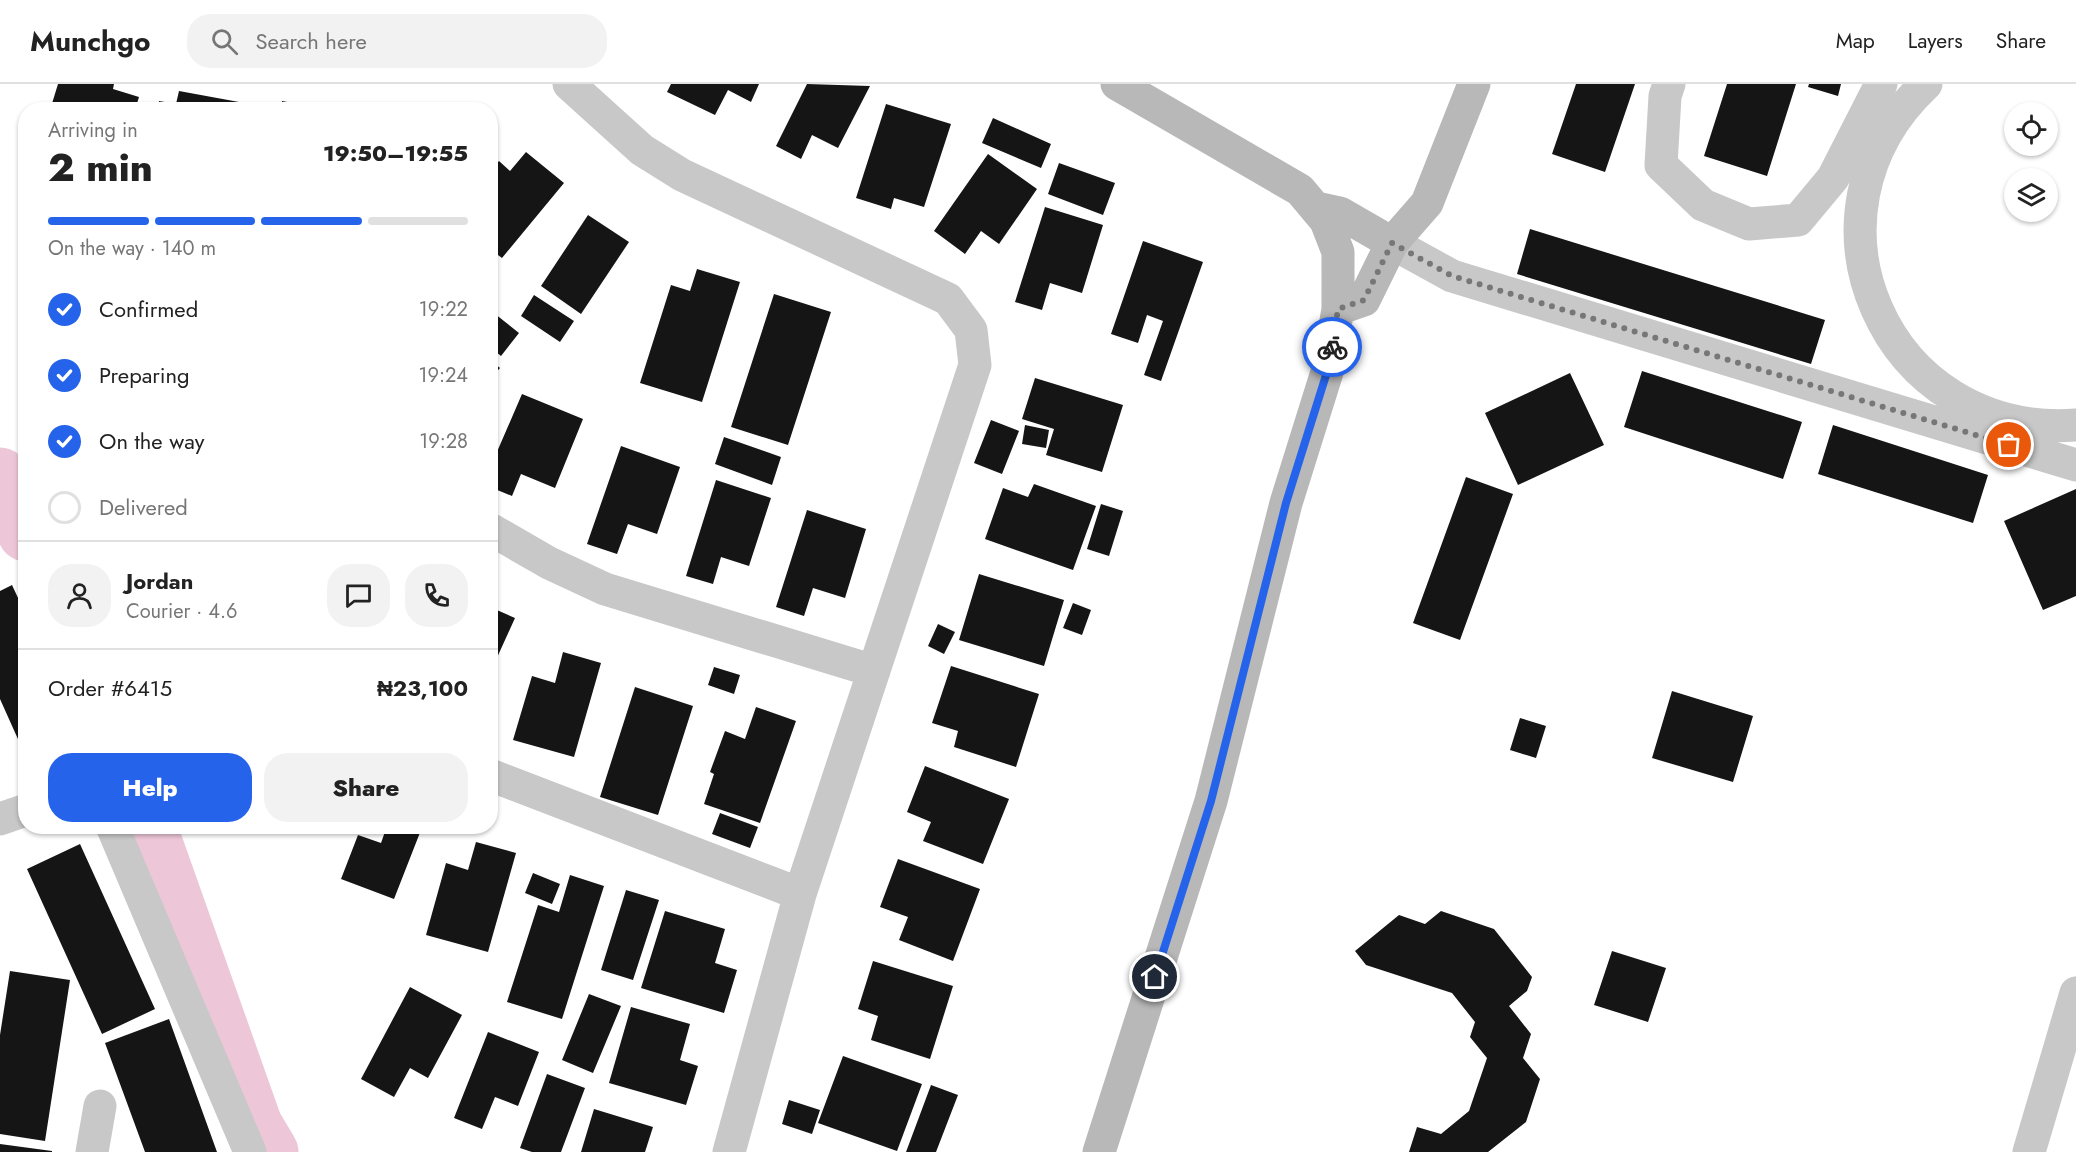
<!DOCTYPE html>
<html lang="en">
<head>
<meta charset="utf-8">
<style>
  body { margin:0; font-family:Jost,sans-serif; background:#f2f2f2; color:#222; height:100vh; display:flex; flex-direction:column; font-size:22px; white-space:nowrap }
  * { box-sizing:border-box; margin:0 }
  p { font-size:20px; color:#767676 }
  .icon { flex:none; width:33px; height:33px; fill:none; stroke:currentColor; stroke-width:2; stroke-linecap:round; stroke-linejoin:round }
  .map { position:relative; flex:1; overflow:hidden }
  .side { position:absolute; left:18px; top:18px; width:480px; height:732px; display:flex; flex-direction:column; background:#fff; border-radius:24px; box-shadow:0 2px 4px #0004 }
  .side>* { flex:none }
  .fabs { position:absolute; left:2004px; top:18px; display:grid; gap:12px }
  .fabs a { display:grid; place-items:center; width:54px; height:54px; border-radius:50%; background:#fff; box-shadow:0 2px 4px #0004; font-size:30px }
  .pin { position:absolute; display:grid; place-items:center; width:51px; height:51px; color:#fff; margin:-26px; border:3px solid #fff; border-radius:50%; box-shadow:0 2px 6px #0007 }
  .courier { position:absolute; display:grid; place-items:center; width:60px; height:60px; margin:-30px; border:4px solid #2563eb; border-radius:50%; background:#fff; color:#222; box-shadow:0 2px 8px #0007 }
  .headline em { font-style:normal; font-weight:800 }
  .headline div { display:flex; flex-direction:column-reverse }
  .headline { display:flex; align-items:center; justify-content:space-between; height:102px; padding:0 30px }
  h1 { font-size:39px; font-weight:800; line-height:45px }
  .bar { display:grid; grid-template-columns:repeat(4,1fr); gap:9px 6px; align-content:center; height:72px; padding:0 30px }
  .bar i { height:8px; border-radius:4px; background:#e0e0e0 }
  .bar .current { background:#2563eb }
  .bar p { grid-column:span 4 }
  .line { display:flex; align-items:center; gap:15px; padding:0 30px; border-top:2px solid #e0e0e0 }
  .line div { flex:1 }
  .round { display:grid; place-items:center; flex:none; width:63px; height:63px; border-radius:24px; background:#f2f2f2 }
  ol { padding:0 30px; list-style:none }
  li { display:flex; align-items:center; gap:18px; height:66px }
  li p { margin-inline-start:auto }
  li .icon { padding:6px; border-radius:50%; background:#2563eb; color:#fff; stroke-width:4 }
  li:last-child { color:#767676 }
  li i { width:33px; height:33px; border:3px solid #e0e0e0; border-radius:50% }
  .cta { display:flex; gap:12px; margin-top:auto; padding:12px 30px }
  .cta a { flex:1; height:69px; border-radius:24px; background:#2563eb; color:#fff; font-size:24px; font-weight:800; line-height:69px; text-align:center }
  .cta a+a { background:#f2f2f2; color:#222 }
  header { display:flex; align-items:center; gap:36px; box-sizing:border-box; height:84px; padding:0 30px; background:#fff; border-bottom:2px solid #e0e0e0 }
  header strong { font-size:28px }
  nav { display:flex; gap:33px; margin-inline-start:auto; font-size:21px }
  .search { width:420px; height:54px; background:#f2f2f2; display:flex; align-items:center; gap:15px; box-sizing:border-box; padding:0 21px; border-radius:24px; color:#767676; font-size:22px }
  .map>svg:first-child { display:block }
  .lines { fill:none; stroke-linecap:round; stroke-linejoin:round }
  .river { stroke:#edc7d7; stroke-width:57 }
  .building { fill:#151515 }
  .street { stroke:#c8c8c8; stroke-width:33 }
  .secondary { stroke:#b8b8b8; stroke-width:33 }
  .done { stroke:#777; stroke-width:6; stroke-dasharray:0 10.8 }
  .route { stroke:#2563eb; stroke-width:8 }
</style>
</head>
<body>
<header>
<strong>Munchgo</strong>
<div class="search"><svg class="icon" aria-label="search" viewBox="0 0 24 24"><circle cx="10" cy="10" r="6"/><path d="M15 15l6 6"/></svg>Search here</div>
<nav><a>Map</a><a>Layers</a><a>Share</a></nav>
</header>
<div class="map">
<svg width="2076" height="1068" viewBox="0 0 2076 1068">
  <rect width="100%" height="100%" fill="#fff"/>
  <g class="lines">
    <path class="river" d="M0,392L26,449
      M148,742L254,1041L270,1068"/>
  </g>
  <path class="building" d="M58,0H114L113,5L139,13L135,26H50Z
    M671,0H759L751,18L728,6L715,31L667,8Z
    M807,0L870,2L838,64L812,51L801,75L776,62Z
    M1576,0H1635L1605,88L1552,70Z
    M1727,0H1796L1767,92L1704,72Z
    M1809,0H1841L1838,12L1808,3Z
    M179,7L239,18L238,26H158L159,17L176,20Z
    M282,17L313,23V26H281Z
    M886,20L951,40L924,123L894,114L891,125L856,114Z
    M993,34L1051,60L1041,84L982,59Z
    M526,68L564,99L502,174L490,165V87L499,77L510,87Z
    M988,70L1037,105L999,160L981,147L965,170L934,147Z
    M1059,79L1115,99L1103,131L1048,110Z
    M1045,123L1103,141L1082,209L1050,199L1042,226L1015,218Z
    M588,131L629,158L581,230L541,202Z
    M1530,145L1825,236L1811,280L1517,190Z
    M1143,157L1203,178L1161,297L1144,291L1163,237L1147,231L1138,259L1111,250Z
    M697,185L740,198L702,318L640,299L671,201L690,207Z
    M774,210L831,228L788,361L731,343Z
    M534,211L574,237L560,258L521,232Z
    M490,226L519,249L501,272L490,263Z
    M490,276L500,284L490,295Z
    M1642,287L1802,338L1783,395L1624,343Z
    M1570,289L1604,361L1518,401L1485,329Z
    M1035,294L1123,321L1102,388L1046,371L1054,345L1022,335Z
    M522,310L583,335L555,404L521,390L512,412L490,403V384Z
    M991,336L1019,347L1002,390L974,379Z
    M1025,341L1049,346L1046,364L1022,360Z
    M1833,341L1988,391L1973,439L1818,390Z
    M724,353L781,373L772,401L715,380Z
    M621,362L680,383L657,450L628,440L617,470L587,460Z
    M1466,393L1513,410L1460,556L1413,539Z
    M716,396L771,414L749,482L721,473L713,500L686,492Z
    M1034,400L1096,422L1073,486L985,455L1003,404L1028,413Z
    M2076,405V512L2043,526L2004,437Z
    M1101,420L1123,427L1109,472L1087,465Z
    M807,426L866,445L845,514L813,504L804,532L776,523Z
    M979,490L1064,516L1044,582L959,556Z
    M12,501L26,531V673L0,615V507Z
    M1073,519L1091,526L1082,551L1063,544Z
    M490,523L515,534L490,589Z
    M938,540L955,548L944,570L928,562Z
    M563,568L601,579L574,673L513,656L532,592L555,599Z
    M951,582L1039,610L1016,683L954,663L958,647L932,639Z
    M714,583L740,591L734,610L708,601Z
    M635,603L693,622L658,731L600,713Z
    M1672,607L1753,632L1733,698L1652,674Z
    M756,623L796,637L760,739L704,720L714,690L710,688L725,647L745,655Z
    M1520,634L1546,642L1536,674L1510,666Z
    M925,682L1009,715L983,780L923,757L931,738L907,728Z
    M720,729L758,743L750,764L712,750Z
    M387,742H412L421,746L394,815L341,795L358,751L381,759Z
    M476,758L516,769L488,868L426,851L446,779L468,786Z
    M80,760L155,925L102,950L27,785Z
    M898,775L980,805L953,877L899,856L908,833L880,823Z
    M533,789L560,800L552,820L525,809Z
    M570,791L604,802L562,935L507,918L538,821L559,828Z
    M626,806L659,816L633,896L601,886Z
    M665,827L725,845L715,879L737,886L724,929L641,904Z
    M1441,827L1494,845L1532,893L1527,907L1509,922L1531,950L1523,974L1540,995L1526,1038L1488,1068H1409L1417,1043L1441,1050L1469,1027L1487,974L1470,953L1475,938L1452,909L1366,881L1355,867L1399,831L1425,840Z
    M1612,867L1666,884L1648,938L1594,921Z
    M873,877L953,902L930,975L871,956L878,932L858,925Z
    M10,887L70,896L45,1057L0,1050V951Z
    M410,903L462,931L428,994L410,984L394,1013L361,995Z
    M589,910L621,922L593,989L562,976Z
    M631,923L690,940L680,976L698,982L686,1021L609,999Z
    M169,935L217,1068H145L105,959Z
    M488,948L539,968L518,1022L495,1013L482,1045L454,1034Z
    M843,972L922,1000L897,1067L818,1039Z
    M547,990L585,1004L561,1068H532L520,1064Z
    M931,1001L958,1011L936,1068H906Z
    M789,1016L820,1026L812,1050L782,1040Z
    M594,1025L653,1043L645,1068H581Z
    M0,1060L52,1067V1068H0Z"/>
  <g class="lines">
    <path class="street" d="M569,0L642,66L682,91L948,215L971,246L975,281L800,810L729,1068
      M1669,0L1665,12L1661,81L1703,121L1749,140L1798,136L1833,94L1881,0
      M1926,0C1786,131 1885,355 2076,341
      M1392,159L1452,192L2076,381
      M490,445L549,479L605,505L874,587
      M490,691L800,810
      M0,735L26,726
      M112,742L250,1068
      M92,1068L100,1022
      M2029,1068L2076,909"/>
    <path class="secondary" d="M1317,124L1340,129L1392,159
      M1338,225L1364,216L1392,159L1427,119L1474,0
      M1099,1068L1211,717L1286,419L1327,288L1338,225V168L1326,137L1300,106L1117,0"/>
  </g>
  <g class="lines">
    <path class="done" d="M1332,263L1338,225L1364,216L1392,159L1452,192L2009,361"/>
    <path class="route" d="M1155,893L1211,717L1286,419L1327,288L1332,263"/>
  </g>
</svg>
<div class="fabs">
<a><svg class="icon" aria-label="locate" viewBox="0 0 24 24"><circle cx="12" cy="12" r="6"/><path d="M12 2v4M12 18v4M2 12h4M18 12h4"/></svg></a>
<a><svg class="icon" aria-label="layers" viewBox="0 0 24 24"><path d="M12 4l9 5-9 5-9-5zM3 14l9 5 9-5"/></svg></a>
</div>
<div class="pin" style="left:2009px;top:361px;background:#ea580c"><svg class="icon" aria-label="bag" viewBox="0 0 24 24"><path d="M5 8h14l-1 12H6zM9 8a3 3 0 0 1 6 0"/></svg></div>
<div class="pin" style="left:1155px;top:893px;background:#1f2937"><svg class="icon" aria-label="home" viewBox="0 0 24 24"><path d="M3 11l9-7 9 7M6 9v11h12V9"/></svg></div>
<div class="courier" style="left:1332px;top:263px"><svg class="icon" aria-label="bike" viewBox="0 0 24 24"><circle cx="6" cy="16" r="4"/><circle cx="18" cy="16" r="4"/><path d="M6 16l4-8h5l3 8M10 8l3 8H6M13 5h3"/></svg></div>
<section class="side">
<div class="headline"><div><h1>2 min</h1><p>Arriving in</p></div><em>19:50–19:55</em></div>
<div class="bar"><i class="current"></i><i class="current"></i><i class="current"></i><i></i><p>On the way · 140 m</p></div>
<ol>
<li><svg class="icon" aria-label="check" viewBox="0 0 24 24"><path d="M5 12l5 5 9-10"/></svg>Confirmed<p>19:22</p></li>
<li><svg class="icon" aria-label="check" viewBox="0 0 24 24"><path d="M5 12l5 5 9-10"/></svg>Preparing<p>19:24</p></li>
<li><svg class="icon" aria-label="check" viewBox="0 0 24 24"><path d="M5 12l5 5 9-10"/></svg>On the way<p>19:28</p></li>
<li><i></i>Delivered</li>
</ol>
<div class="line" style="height:108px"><a class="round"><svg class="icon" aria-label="person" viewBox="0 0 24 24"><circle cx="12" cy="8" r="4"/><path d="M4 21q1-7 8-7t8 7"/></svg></a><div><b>Jordan</b><p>Courier · 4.6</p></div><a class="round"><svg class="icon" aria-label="chat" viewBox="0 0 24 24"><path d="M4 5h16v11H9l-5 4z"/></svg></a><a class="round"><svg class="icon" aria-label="phone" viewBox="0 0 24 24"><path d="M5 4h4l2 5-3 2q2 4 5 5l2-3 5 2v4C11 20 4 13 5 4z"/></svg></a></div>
<div class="line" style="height:78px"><div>Order #6415</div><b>₦23,100</b></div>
<div class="cta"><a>Help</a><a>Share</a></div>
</section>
</div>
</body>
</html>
